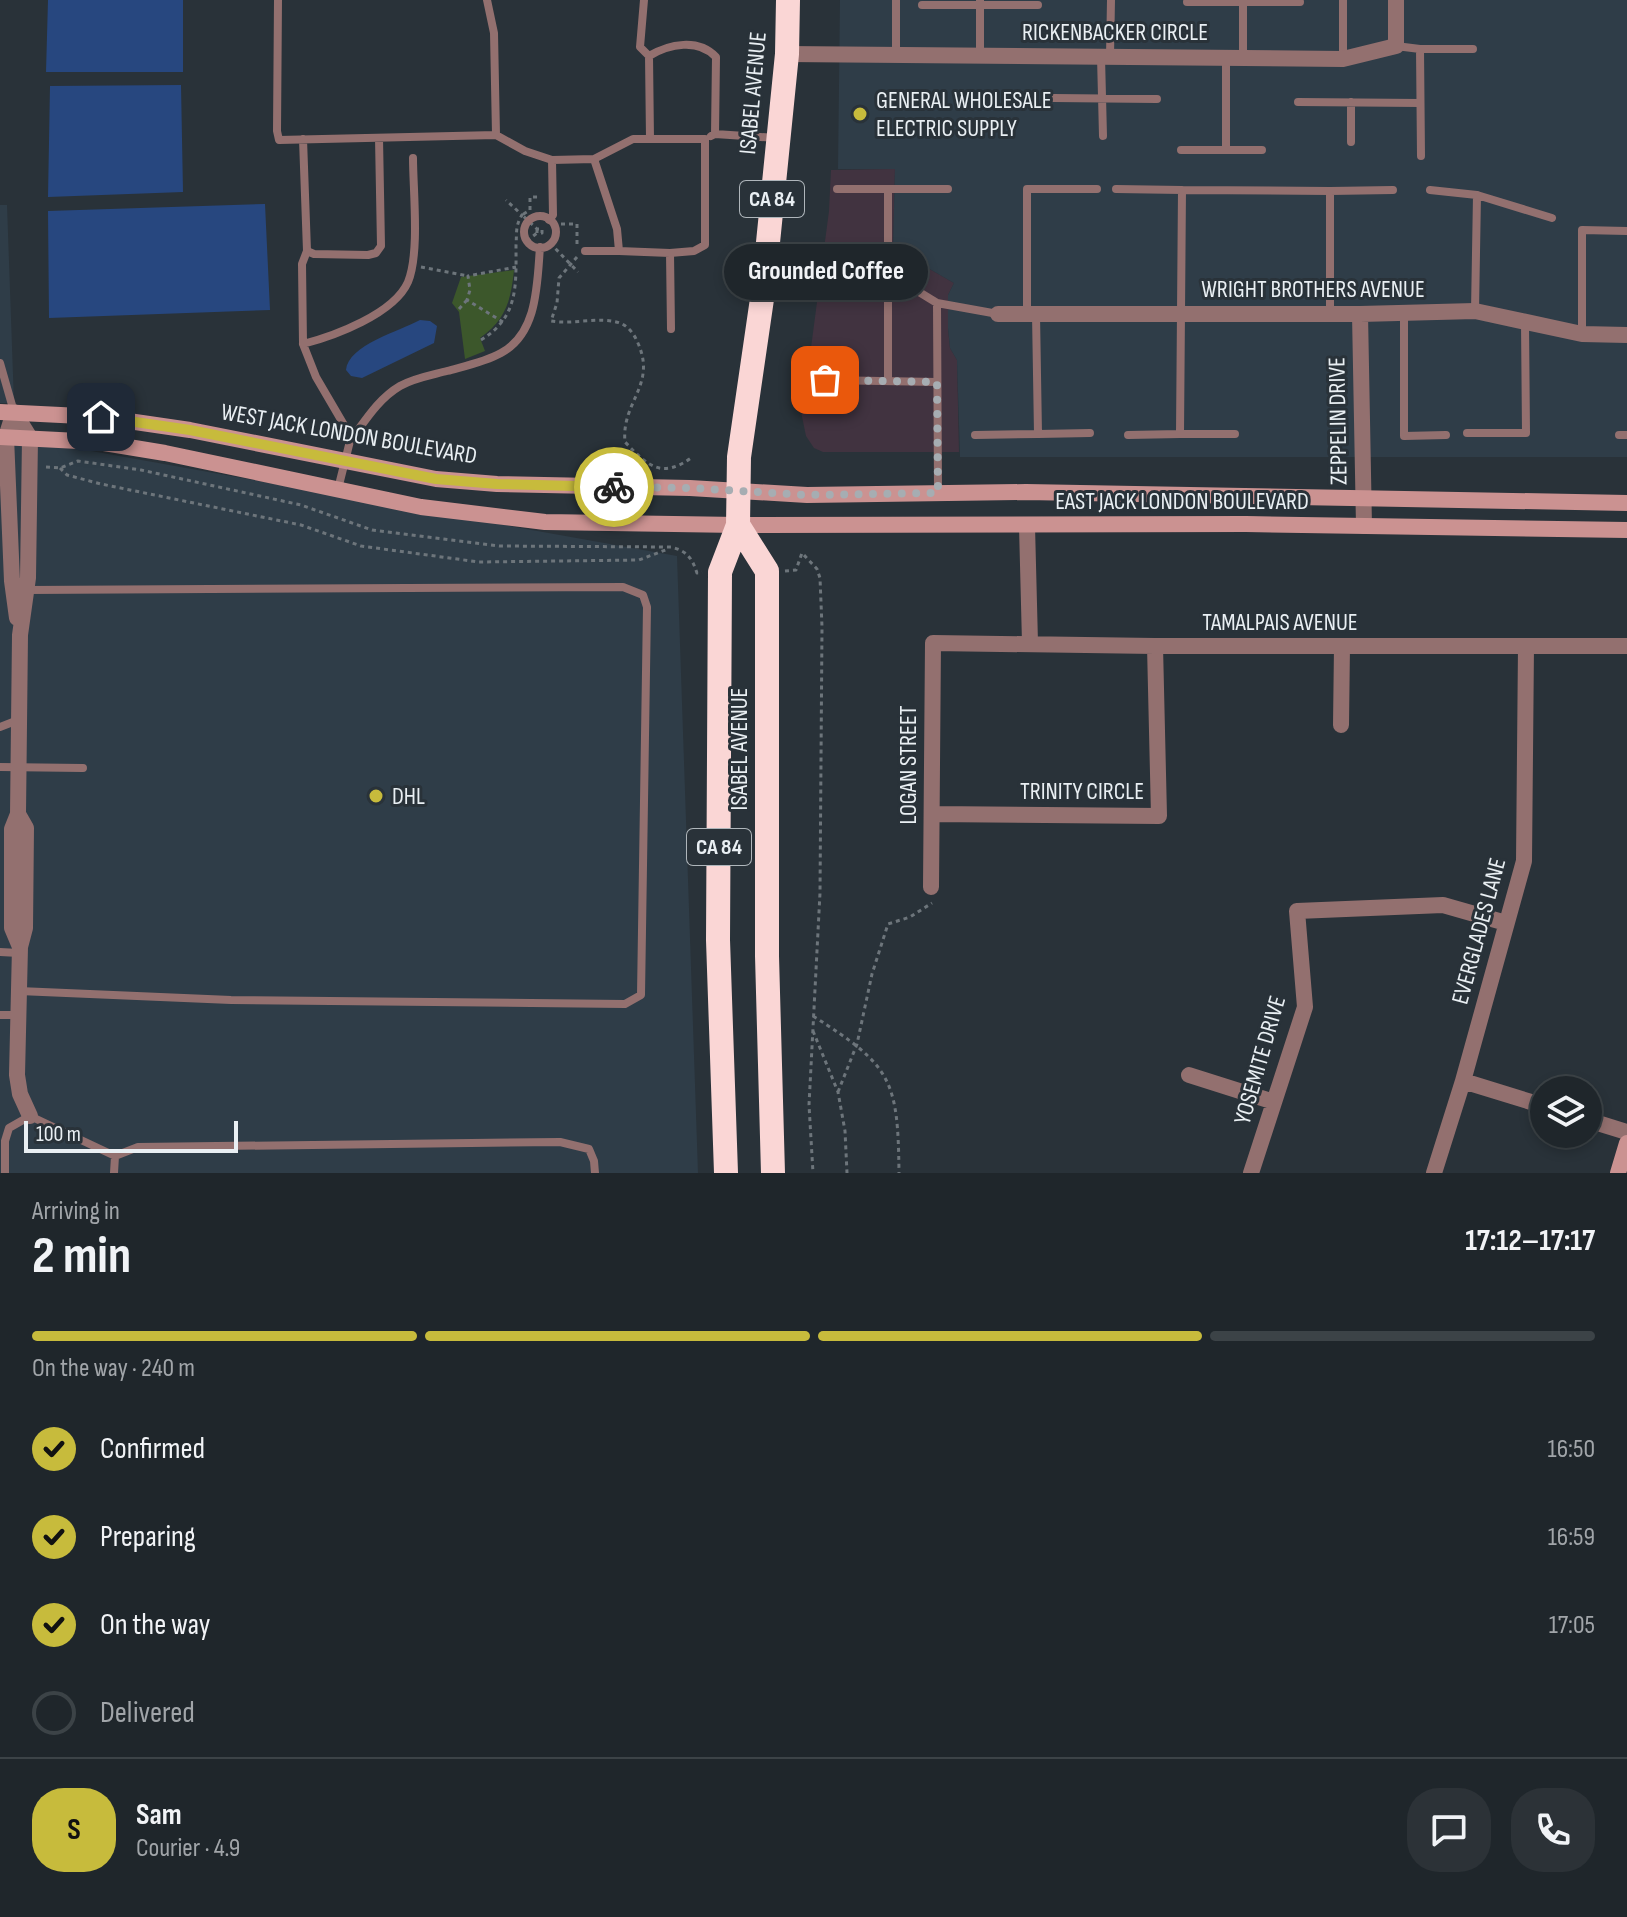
<!DOCTYPE html>
<html lang="en">
<head>
<meta charset="utf-8">
<style>
  body { margin:0; font-family:"Sofia Sans Condensed",sans-serif; background:#2c3237; color:#f1f3f6; height:100vh; display:flex; flex-direction:column; font-size:30px; white-space:nowrap }
  * { box-sizing:border-box; margin:0 }
  p { font-size:26px; color:#a1a5a9 }
  .icon { flex:none; width:44px; height:44px; fill:none; stroke:currentColor; stroke-width:2; stroke-linecap:round; stroke-linejoin:round }
  .map { position:relative; height:1173px; overflow:hidden }
  .drawer { display:flex; flex-direction:column; background:#1f262b; flex:1 }
  .drawer>* { flex:none }
  .controls { position:absolute; left:1530px; top:1076px; display:grid; gap:16px }
  .controls a { display:grid; place-items:center; width:72px; height:72px; border-radius:50%; background:#1f262b; box-shadow:0 4px 12px #0003,0 0 0 2px #3c4347; font-size:40px }
  .scale { position:absolute; left:24px; bottom:20px; width:214px; box-sizing:border-box; padding-left:8px; border:4px solid #e9eff3; border-top:0; font-size:22px; line-height:28px; white-space:nowrap; color:#e9eff3; -webkit-text-stroke:6px #293239; paint-order:stroke }
  .pin { position:absolute; display:grid; place-items:center; width:68px; height:68px; color:#fff; margin:-34px; border-radius:16px; box-shadow:0 4px 12px #0006 }
  .courier { position:absolute; display:grid; place-items:center; width:80px; height:80px; margin:-40px; border:6px solid #c7bb3c; border-radius:50%; background:#fff; color:#222; box-shadow:0 2px 10px #0007 }
  .bubble { position:absolute; height:56px; border-radius:28px; background:#1f262b; box-shadow:0 4px 12px #0003,0 0 0 2px #3c4347; font-size:26px; font-weight:700; line-height:56px; text-align:center }
  .head em { font-style:normal; font-weight:700 }
  .head div { display:flex; flex-direction:column-reverse }
  .head { display:flex; align-items:center; justify-content:space-between; height:136px; padding:0 32px }
  h1 { font-size:52px; font-weight:700; line-height:60px }
  .bar { display:grid; grid-template-columns:repeat(4,1fr); gap:12px 8px; align-content:center; height:96px; padding:0 32px }
  .bar i { height:10px; border-radius:6px; background:#3c4347 }
  .bar .active { background:#c7bb3c }
  .bar p { grid-column:span 4 }
  .line { display:flex; align-items:center; gap:20px; padding:0 32px; border-top:2px solid #3c4347 }
  .line div { flex:1 }
  .round { display:grid; place-items:center; flex:none; width:84px; height:84px; border-radius:32px; background:#2c3237 }
  ol { padding:0 32px; list-style:none }
  li { display:flex; align-items:center; gap:24px; height:88px }
  li p { margin-inline-start:auto }
  li .icon { padding:8px; border-radius:50%; background:#c7bb3c; color:#111; stroke-width:4 }
  li:last-child { color:#a1a5a9 }
  li i { width:44px; height:44px; border:4px solid #3c4347; border-radius:50% }
  .map>svg:first-child { display:block }
  .commercial { fill:#413340 }
  .built { fill:#2f3d48 }
  .green { fill:#3c572b }
  .water { fill:#27477f }
  .lines { fill:none; stroke-linecap:round; stroke-linejoin:round }
  .path { stroke:#6d757b; stroke-width:3; stroke-dasharray:4 4; stroke-linecap:butt }
  .lane { stroke:#93706f; stroke-width:8 }
  .street { stroke:#93706f; stroke-width:16 }
  .secondary { stroke:#cb9291; stroke-width:16 }
  .highway { stroke:#fad6d5; stroke-width:24 }
  .done { stroke:#a6adb2; stroke-width:8; stroke-dasharray:0 14.4 }
  .route { stroke:#c7bb3c; stroke-width:10 }
  .poi-dot { fill:#c7bb3c; stroke:#293239; stroke-width:3 }
  .labels { text-anchor:middle; dominant-baseline:central; stroke-width:6; stroke-linejoin:round; paint-order:stroke }
  .shield { fill:#293239; stroke:#afb6bb; stroke-width:2 }
  .shield-label { font-size:22px; font-weight:bold; fill:#e9eff3 }
  .street-label { font-size:24px; fill:#e9eff3; stroke:#293239 }
  .poi-label { font-size:24px; fill:#e9eff3; stroke:#293239; text-anchor:start }
</style>
</head>
<body>
<div class="map">
<svg width="1627" height="1173" viewBox="0 0 1627 1173">
  <rect width="100%" height="100%" fill="#293239"/>
  <path class="commercial" d="M895,169L893,248L954,283L948,295V328L950,348L957,360L959,452H823L814,448L806,436L800,407L803,375L809,363L829,211L831,170Z"/>
  <path class="built" d="M840,0H1627V457H960L957,360L950,348L948,328V295L954,283L893,248L895,169H838Z
    M0,205H7L14,403H0Z
    M0,441L41,442L677,556L698,1173H0Z"/>
  <path class="green" d="M514,270C511,300 506,320 480,338L485,351L465,359L459,312L452,303L461,277Z"/>
  <path class="water" d="M48,0H183V72H46Z
    M181,85L183,192L48,197L50,86Z
    M265,204L270,310L49,318L48,211Z
    M420,320L430,321L437,326L434,343L362,378L351,376L346,370C348,345 400,331 420,320Z"/>
  <g class="lines">
    <path class="path" d="M561,224H577V245
      M537,229V233H542V229H537L522,215L530,210V197H541
      M527,241L537,233
      M550,243L578,272
      M577,257L559,278L557,303L551,321C573,325 599,316 620,323C628,326 634,334 637,341C658,385 621,401 625,442C648,466 661,479 691,458L693,459
      M421,267L468,276
      M459,309L467,300
      M503,322L467,300L470,290L468,276L516,267
      M481,340C519,317 516,285 516,245C517,233 515,226 522,215L506,200
      M46,467L60,468L78,461L141,470L301,505L372,530L499,546L671,547C687,551 692,558 697,573L702,572
      M60,468L67,475L101,484L301,525L361,546L479,562L639,560L668,549
      M785,571L796,570L802,553L817,569L820,578L822,627L820,893L809,1105L813,1173
      M813,1016C892,1066 898,1080 899,1173
      M813,1031L838,1092L845,1131L847,1173
      M838,1092L857,1044L872,974L888,924L910,917L932,903"/>
    <path class="lane" d="M278,0L277,131L279,140L496,135L525,151L552,160
      M487,0L494,33L496,135
      M644,0L640,47L649,56L650,139
      M980,0V55
      M1343,0V59
      M1187,2H1243
      M922,5H1038
      M1396,46L1420,49H1473
      M1420,49L1421,156
      M896,55V0
      M649,56C669,44 698,38 716,57L715,134
      M1110,56L1111,0
      M1101,57L1103,136
      M1226,58V150H1262
      M1243,58V2H1300
      M1053,98L1157,99
      M1298,102L1420,103
      M1351,102V142
      M711,136L715,134L777,138
      M303,139L307,251L314,254L368,255L376,253L381,246L379,138
      M1181,150H1226
      M837,189H888
      M1116,189L1182,190
      M1430,190L1477,195
      M1330,191L1393,190
      M524 232a16 16 0 1 1 32 0a16 16 0 1 1-32 0Z
      M549,220L553,215L552,160L594,159
      M585,251H619
      M670,253L619,251L617,229L594,159L633,139H705V245L694,251L670,253L671,329
      M888,273L937,303
      M1475,311L1477,195L1552,218
      M1404,313V436L1446,435
      M1027,314V189H1097
      M1036,314L1038,434L1090,433
      M1582,334V230L1627,231
      M303,344L302,264L307,251
      M0,363L14,412
      M825,380L937,382
      M888,381V189H948
      M1467,433H1526L1525,323
      M1235,434H1180L1182,190L1330,191V314
      M975,435L1038,434
      M1128,435L1180,434
      M1619,435H1627
      M350,441C365,421 378,399 400,386C414,378 432,375 447,371C465,366 485,362 501,353C538,333 537,284 540,247
      M338,489L350,441L347,430L316,377L303,344C334,336 394,314 408,282C420,253 413,190 413,158
      M938,492L937,303L998,314
      M0,727L18,720
      M0,767L83,768
      M0,952L19,953
      M19,991L231,1000L625,1004L641,995L647,607L643,595L623,587L27,590
      M0,1015H18
      M115,1156L138,1147L560,1142L589,1149L594,1161L595,1173
      M5,1173V1141L9,1128L30,1116L115,1156
      M114,1173L115,1156"/>
    <path class="street" d="M787,54L1343,59L1396,46V0
      M998,314H1360L1475,311L1582,334L1627,335
      M1360,314L1364,526
      M14,412L30,438L28,578L20,635L18,814L12,829V928L20,947
      M14,412L6,437L12,581L17,618
      M1027,526L1030,643
      M1341,725L1342,646
      M18,814L26,828L25,928L20,947L17,1075L20,1094L30,1116
      M932,814L1159,816L1155,646
      M931,887L933,643L1155,646H1627
      M1189,1075L1274,1102
      M1463,1081L1544,1106
      M1588,1120L1627,1132
      M1251,1173L1305,1007L1297,911L1443,905L1506,923
      M1434,1173L1463,1081L1524,861L1526,646"/>
    <path class="secondary" d="M0,412L101,417L190,430L436,479L497,484L690,488L807,495L1026,492L1627,503
      M0,437L98,442L165,453L421,507L545,522L738,525L1246,524L1627,530
      M1618,1173L1627,1143"/>
    <path class="highway" d="M738,525L767,571V956L773,1173
      M726,1173L718,940L720,572L738,525L739,457L763,292L787,54L788,0"/>
  </g>
  <g class="lines">
    <path class="done" d="M614,487L690,488L807,495L938,493L937,382L825,380"/>
    <path class="route" d="M101,417L190,430L436,479L497,484L614,487"/>
  </g>
  <g class="poi-dot">
    <circle cx="860" cy="114" r="8"/>
    <circle cx="376" cy="796" r="8"/>
  </g>
  <g class="labels">
    <g class="shield">
      <rect x="740" y="181" width="64" height="36" rx="6"/>
      <rect x="687" y="829" width="64" height="36" rx="6"/>
    </g>
    <g class="shield-label">
      <text x="772" y="199">CA 84</text>
      <text x="719" y="847">CA 84</text>
    </g>
    <g class="street-label">
      <text x="1115" y="32">RICKENBACKER CIRCLE</text>
      <text transform="translate(753 93) rotate(-85)">ISABEL AVENUE</text>
      <text x="1313" y="289">WRIGHT BROTHERS AVENUE</text>
      <text transform="translate(1338 421) rotate(-91)">ZEPPELIN DRIVE</text>
      <text transform="translate(349 434) rotate(10)">WEST JACK LONDON BOULEVARD</text>
      <text x="1182" y="501">EAST JACK LONDON BOULEVARD</text>
      <text x="1280" y="622">TAMALPAIS AVENUE</text>
      <text transform="translate(739 749) rotate(-90)">ISABEL AVENUE</text>
      <text transform="translate(908 765) rotate(-90)">LOGAN STREET</text>
      <text x="1082" y="791">TRINITY CIRCLE</text>
      <text transform="translate(1479 931) rotate(-75)">EVERGLADES LANE</text>
      <text transform="translate(1260 1060) rotate(-74)">YOSEMITE DRIVE</text>
    </g>
    <g class="poi-label">
      <text x="876" y="100">GENERAL WHOLESALE<tspan x="876" dy="28">ELECTRIC SUPPLY</tspan></text>
      <text x="392" y="796">DHL</text>
    </g>
  </g>
</svg>
<div class="controls">
<a><svg class="icon" aria-label="layers" viewBox="0 0 24 24"><path d="M12 4l9 5-9 5-9-5zM3 14l9 5 9-5"/></svg></a>
</div>
<div class="scale">100 m</div>
<div class="pin" style="left:825px;top:380px;background:#ea580c"><svg class="icon" aria-label="bag" viewBox="0 0 24 24"><path d="M5 8h14l-1 12H6zM9 8a3 3 0 0 1 6 0"/></svg></div>
<div class="pin" style="left:101px;top:417px;background:#1f2937"><svg class="icon" aria-label="home" viewBox="0 0 24 24"><path d="M3 11l9-7 9 7M6 9v11h12V9"/></svg></div>
<div class="courier" style="left:614px;top:487px"><svg class="icon" aria-label="bike" viewBox="0 0 24 24"><circle cx="6" cy="16" r="4"/><circle cx="18" cy="16" r="4"/><path d="M6 16l4-8h5l3 8M10 8l3 8H6M13 5h3"/></svg></div>
<div class="bubble" style="left:724px;top:244px;width:204px">Grounded Coffee</div>
</div>
<section class="drawer">
<div class="head"><div><h1>2 min</h1><p>Arriving in</p></div><em>17:12–17:17</em></div>
<div class="bar"><i class="active"></i><i class="active"></i><i class="active"></i><i></i><p>On the way · 240 m</p></div>
<ol>
<li><svg class="icon" aria-label="check" viewBox="0 0 24 24"><path d="M5 12l5 5 9-10"/></svg>Confirmed<p>16:50</p></li>
<li><svg class="icon" aria-label="check" viewBox="0 0 24 24"><path d="M5 12l5 5 9-10"/></svg>Preparing<p>16:59</p></li>
<li><svg class="icon" aria-label="check" viewBox="0 0 24 24"><path d="M5 12l5 5 9-10"/></svg>On the way<p>17:05</p></li>
<li><i></i>Delivered</li>
</ol>
<div class="line" style="height:144px"><b class="round" style="background:#c7bb3c;color:#111">S</b><div><b>Sam</b><p>Courier · 4.9</p></div><a class="round"><svg class="icon" aria-label="chat" viewBox="0 0 24 24"><path d="M4 5h16v11H9l-5 4z"/></svg></a><a class="round"><svg class="icon" aria-label="phone" viewBox="0 0 24 24"><path d="M5 4h4l2 5-3 2q2 4 5 5l2-3 5 2v4C11 20 4 13 5 4z"/></svg></a></div>
</section>
</body>
</html>
